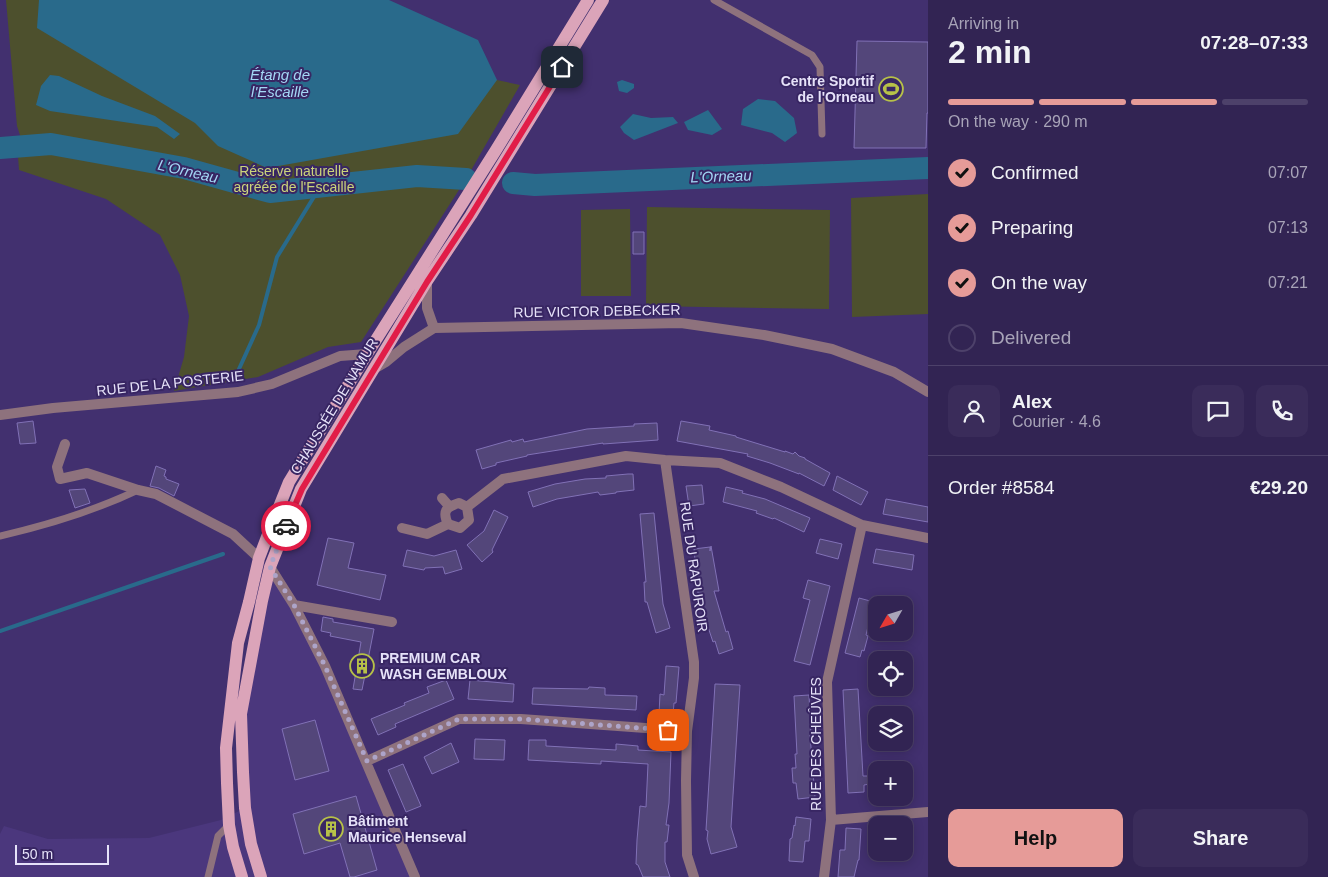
<!DOCTYPE html>
<html lang="en">
<head>
<meta charset="utf-8">
<style>
  body { margin:0; font-family:Helvetica,sans-serif; background:#3a2c5a; color:#f1f3f6; height:100vh; display:flex; flex-direction:column; font-size:19px; white-space:nowrap }
  * { box-sizing:border-box; margin:0 }
  p { font-size:16px; color:#a8a4b8 }
  .icon { flex:none; width:28px; height:28px; fill:none; stroke:currentColor; stroke-width:2; stroke-linecap:round; stroke-linejoin:round }
  .map { position:relative; flex:1; overflow:hidden }
  .sheet { display:flex; flex-direction:column; background:#322453; width:400px }
  .sheet>* { flex:none }
  .needle { width:32px; rotate:231deg }
  .fabs { position:absolute; left:868px; top:596px; display:grid; gap:10px }
  .fabs a { display:grid; place-items:center; width:45px; height:45px; border-radius:10px; background:#322453; box-shadow:0 2px 12px #0003,0 0 0 1px #4d416a; font-size:25px }
  .scale { position:absolute; left:15px; bottom:12px; width:94px; box-sizing:border-box; padding-left:5px; border:2px solid #e6e2f9; border-top:0; font-size:14px; line-height:18px; white-space:nowrap; color:#e6e2f9; -webkit-text-stroke:4px #382663; paint-order:stroke }
  .pin { position:absolute; display:grid; place-items:center; width:42px; height:42px; color:#fff; margin:-21px; border-radius:10px; box-shadow:0 2px 8px #0006 }
  .courier { position:absolute; display:grid; place-items:center; width:50px; height:50px; margin:-25px; border:4px solid #e11d48; border-radius:50%; background:#fff; color:#222; box-shadow:0 1px 6px #0007 }
  .head em { font-style:normal; font-weight:800 }
  .head div { display:flex; flex-direction:column-reverse }
  .head { display:flex; align-items:center; justify-content:space-between; height:85px; padding:0 20px }
  h1 { font-size:32px; font-weight:800; line-height:38px }
  .bar { display:grid; grid-template-columns:repeat(4,1fr); gap:8px 5px; align-content:center; height:60px; padding:0 20px }
  .bar i { height:6px; border-radius:4px; background:#4d416a }
  .bar .selected { background:#e69b98 }
  .bar p { grid-column:span 4 }
  .line { display:flex; align-items:center; gap:12px; padding:0 20px; border-top:1px solid #4d416a }
  .line div { flex:1 }
  .round { display:grid; place-items:center; flex:none; width:52px; height:52px; border-radius:10px; background:#3a2c5a }
  ol { padding:0 20px; list-style:none }
  li { display:flex; align-items:center; gap:15px; height:55px }
  li p { margin-inline-start:auto }
  li .icon { padding:5px; border-radius:50%; background:#e69b98; color:#111; stroke-width:4 }
  li:last-child { color:#a8a4b8 }
  li i { width:28px; height:28px; border:2px solid #4d416a; border-radius:50% }
  .action { display:flex; gap:10px; margin-top:auto; padding:10px 20px }
  .action a { flex:1; height:58px; border-radius:10px; background:#e69b98; color:#111; font-size:20px; font-weight:800; line-height:58px; text-align:center }
  .action a+a { background:#3a2c5a; color:#f1f3f6 }
  main { display:flex; flex:1; min-height:0 }
  .map>svg:first-child { display:block }
  .built { fill:#4b377d }
  .green { fill:#4d502d }
  .water { fill:#296a8b }
  .lines { fill:none; stroke-linecap:round; stroke-linejoin:round }
  .stream { stroke:#296a8b; stroke-width:4 }
  .river { stroke:#296a8b; stroke-width:22 }
  .building { fill:#53467a; stroke:#8171b6 }
  .service { stroke:#8e727d; stroke-width:7 }
  .minor { stroke:#8e727d; stroke-width:10 }
  .primary { stroke:#dba4b9; stroke-width:12 }
  .done { stroke:#ada4c9; stroke-width:5; stroke-dasharray:0 9 }
  .route { stroke:#e11d48; stroke-width:6 }
  .labels { text-anchor:middle; dominant-baseline:central; stroke-width:4; stroke-linejoin:round; paint-order:stroke }
  .poi-label { font-size:14px; font-weight:bold; fill:#e6e2f9; stroke:#382663; text-anchor:start }
  .park-label { font-size:14px; fill:#cbd47b; stroke:#382663 }
  .street-label { font-size:14px; fill:#e6e2f9; stroke:#382663 }
  .water-label { font-size:15px; font-style:italic; fill:#a3d7f5; stroke:#382663 }
</style>
</head>
<body>
<main>
<div class="map">
<svg width="928" height="877" viewBox="0 0 928 877">
  <rect width="100%" height="100%" fill="#42306f"/>
  <path class="built" d="M270,567L294,605L415,877H0V834L4,826L48,839L149,838L221,820L245,808L241,714Z"/>
  <path class="green" d="M6,0H332L497,80L520,85L466,179L361,342L328,347L258,377L174,391L184,357L189,316L180,275L160,235L106,199L19,170L18,156L21,138L17,126Z
    M928,194V314L852,317L851,198Z
    M647,207L830,210L829,309L646,306Z
    M630,209L631,296H581V210Z"/>
  <path class="water" d="M39,0H389L478,40L497,80L458,134L267,168L218,146L195,123L37,28Z
    M50,75L59,76L102,96L155,116L180,134L174,139L157,127L50,111L36,105L41,86Z
    M622,80L634,84V88L627,93L619,91L617,82Z
    M758,99L775,101L794,118L797,133L785,142L772,133L741,125L743,109Z
    M708,110L722,129L712,135L688,130L684,122Z
    M633,114L651,118L673,117L678,123L634,140L624,133L620,127Z"/>
  <g class="lines">
    <path class="stream" d="M239,369L259,325L277,257L320,187
      M0,631L223,554"/>
    <path class="river" d="M0,148L51,144L184,168L270,192L417,176L466,179
      M513,183L535,185L928,168"/>
  </g>
  <path class="building" d="M857,41L928,42V113H927L926,148H854Z
    M633,232H644V254H633Z
    M33,421L36,443L20,444L17,423Z
    M681,421L710,426L709,430L736,436V437L785,452V451L793,454L795,452L799,456L805,458V459L830,473L824,486L799,473V474L770,463L747,456L748,454L677,441Z
    M657,423L658,440L603,444V443L527,455V456L496,463V465L482,469L476,450L511,440L512,442L523,439L524,442L587,429L634,426V424Z
    M156,466L166,470L164,476L166,477V479L179,484L174,496L159,488L150,486Z
    M628,474H633L634,490L616,492V493L600,495L598,492L557,499L533,507L528,492L555,484L585,479L606,478V476Z
    M837,476L868,492L861,505L833,490Z
    M702,485L704,504L689,506L686,486Z
    M726,487L743,491L742,493L765,499L810,518L804,532L774,518L773,519L756,513L757,511L723,502Z
    M85,489L90,503L75,508L69,490Z
    M886,499L928,507V522L883,514Z
    M494,510L508,517L492,550L493,552L482,562L467,545L484,531Z
    M654,513L663,604L670,628L656,633L647,602H645L644,582H646L640,514Z
    M328,538L354,543L348,568L386,575L380,600L317,585Z
    M820,539L842,544L838,559L816,553Z
    M711,546L719,591H714L726,632L728,631L733,649L719,654L715,641L713,642L702,609V593H698L694,549L710,547V551Z
    M876,549L914,555L912,570L873,563Z
    M407,550L434,556L456,550L462,569L445,574L443,567L425,568L424,570L403,566Z
    M808,580L830,586L810,665L794,661L810,600L803,598Z
    M859,598L874,602L866,635L868,636L864,651L862,650L860,657L845,653Z
    M323,617L333,619V622L374,629L362,690L353,689L361,642L330,636L331,633L321,631Z
    M666,666L679,667L676,703H674L673,715L659,714L660,694L664,695Z
    M446,680L454,699L395,724L396,727L378,735L371,719L405,705L404,703L429,693L427,687Z
    M470,680L514,684L513,702L468,699Z
    M715,684L740,685L731,827L737,847L711,854L707,839L708,831L706,830Z
    M589,687L605,688V695L637,696L636,710L532,704L533,688L588,689Z
    M858,689L863,776H876V783L864,785V792L848,793L843,690Z
    M809,695L811,735H810L815,797L798,799L796,783H793L792,768H796L795,754H797L794,696Z
    M315,720L329,771L295,780L282,729Z
    M475,739L505,740L504,760L474,759Z
    M529,740H546V746L616,750V744L638,746V750L671,752L669,803L666,825H669L667,842H665V862L670,877H643L638,865L636,864L637,840L640,806L646,807L648,764L601,761V764L528,760Z
    M451,743L459,762L432,774L424,757Z
    M403,764L421,806L406,812L388,770Z
    M356,796L377,870L354,877H350L340,843L304,854L293,814Z
    M796,817L811,819L809,841H805L803,862L789,861L790,839L792,838L794,825L795,826Z
    M846,828L861,829L859,860H858L854,877H838L840,850H845Z"/>
  <g class="lines">
    <path class="service" d="M714,0L812,55L820,67L822,134
      M0,536C48,525 94,511 138,490
      M208,877L218,836L229,825"/>
    <path class="minor" d="M427,281V308L434,328
      M374,369L386,362L404,347L434,328L681,323L764,335L832,349L894,372L928,392
      M0,415L53,408L238,392L272,384L340,356L367,354
      M65,444L57,467L60,479L87,473L138,490L156,494L233,534L259,558
      M665,460L694,662V678L687,731L686,781L687,855L694,877
      M442,498L449,506
      M459,503L467,507L469,520L460,528L448,524C442,511 446,507 459,503Z
      M467,507L503,479L626,456L665,460L720,463L781,487L862,525L928,538
      M402,528L427,534L448,524
      M270,567L294,605L325,666L415,877
      M294,605L392,622
      M367,761L459,719H521L687,731
      M831,820L928,812
      M824,877L831,820L827,682L862,525"/>
    <path class="primary" d="M242,877L233,847L229,825L227,783L226,748L238,643L249,602L259,558L267,537L289,482L367,354L496,150L588,0
      M261,877L251,844L245,808L243,772L241,714L262,601L270,567L301,489L427,281L471,215L603,0"/>
  </g>
  <g class="lines">
    <path class="done" d="M286,526L270,567L294,605L325,666L367,761L459,719H521L668,730"/>
    <path class="route" d="M286,526L302,489L427,282L471,215L562,67"/>
  </g>
  <defs>
    <g id="stadium-ring" transform="scale(1.25)"><circle r="9.5" fill="#382663" stroke="#b7c148" stroke-width="1.5"/><path d="M0-5a6.5 5 0 1 0 0 10a6.5 5 0 1 0 0-10ZM-3.5-1.8h7v3.6h-7Z" fill="#b7c148"/></g>
    <g id="building-ring" transform="scale(1.25)"><circle r="9.5" fill="#382663" stroke="#b7c148" stroke-width="1.5"/><path d="M-4-6H4V6H1V3H-1V6H-4ZM-2.5-4.3h1.7v1.8h-1.7ZM.8-4.3h1.7v1.8H.8ZM-2.5-1h1.7V.8h-1.7ZM.8-1h1.7V.8H.8Z" fill="#b7c148"/></g>
  </defs>
  <g fill-rule="evenodd">
    <use href="#stadium-ring" x="891" y="89"/>
    <use href="#building-ring" x="362" y="666"/>
    <use href="#building-ring" x="331" y="829"/>
  </g>
  <g class="labels">
    <g class="poi-label">
      <text x="874" y="81" text-anchor="end">Centre Sportif<tspan x="874" dy="16">de l'Orneau</tspan></text>
      <text x="380" y="658">PREMIUM CAR<tspan x="380" dy="16">WASH GEMBLOUX</tspan></text>
      <text x="348" y="821">Bâtiment<tspan x="348" dy="16">Maurice Henseval</tspan></text>
    </g>
    <g class="park-label">
      <text x="294" y="171">Réserve naturelle<tspan x="294" dy="16">agréée de l'Escaille</tspan></text>
    </g>
    <g class="street-label">
      <text transform="translate(597 311) rotate(-1)">RUE VICTOR DEBECKER</text>
      <text transform="translate(170 383) rotate(-6)">RUE DE LA POSTERIE</text>
      <text transform="translate(334 406) rotate(-59)">CHAUSSÉE DE NAMUR</text>
      <text transform="translate(694 567) rotate(82)">RUE DU RAPUROIR</text>
      <text transform="translate(816 744) rotate(-90)">RUE DES CHEÛVES</text>
    </g>
    <g class="water-label">
      <text x="280" y="74">Étang de<tspan x="280" dy="17">l'Escaille</tspan></text>
      <text transform="translate(188 171) rotate(13)">L'Orneau</text>
      <text transform="translate(721 176) rotate(-2)">L'Orneau</text>
    </g>
  </g>
</svg>
<div class="fabs">
<a><svg class="needle" viewBox="-14 -14 28 28"><path d="M0-13l5 13h-10z" fill="#e53935"/><path d="M0 13l5-13h-10z" fill="#a8a4b8"/></svg></a>
<a><svg class="icon" aria-label="locate" viewBox="0 0 24 24"><circle cx="12" cy="12" r="6"/><path d="M12 2v4M12 18v4M2 12h4M18 12h4"/></svg></a>
<a><svg class="icon" aria-label="layers" viewBox="0 0 24 24"><path d="M12 4l9 5-9 5-9-5zM3 14l9 5 9-5"/></svg></a>
<a>+</a>
<a>−</a>
</div>
<div class="scale">50 m</div>
<div class="pin" style="left:668px;top:730px;background:#ea580c"><svg class="icon" aria-label="bag" viewBox="0 0 24 24"><path d="M5 8h14l-1 12H6zM9 8a3 3 0 0 1 6 0"/></svg></div>
<div class="pin" style="left:562px;top:67px;background:#1f2937"><svg class="icon" aria-label="home" viewBox="0 0 24 24"><path d="M3 11l9-7 9 7M6 9v11h12V9"/></svg></div>
<div class="courier" style="left:286px;top:526px"><svg class="icon" aria-label="car" viewBox="0 0 24 24"><path d="M5 17H2v-5l4-1 3-4h7l3 4 3 1v5h-3M9 17h6M6 11h13"/><circle cx="7" cy="17" r="2"/><circle cx="17" cy="17" r="2"/></svg></div>
</div>
<section class="sheet">
<div class="head"><div><h1>2 min</h1><p>Arriving in</p></div><em>07:28–07:33</em></div>
<div class="bar"><i class="selected"></i><i class="selected"></i><i class="selected"></i><i></i><p>On the way · 290 m</p></div>
<ol>
<li><svg class="icon" aria-label="check" viewBox="0 0 24 24"><path d="M5 12l5 5 9-10"/></svg>Confirmed<p>07:07</p></li>
<li><svg class="icon" aria-label="check" viewBox="0 0 24 24"><path d="M5 12l5 5 9-10"/></svg>Preparing<p>07:13</p></li>
<li><svg class="icon" aria-label="check" viewBox="0 0 24 24"><path d="M5 12l5 5 9-10"/></svg>On the way<p>07:21</p></li>
<li><i></i>Delivered</li>
</ol>
<div class="line" style="height:90px"><a class="round"><svg class="icon" aria-label="person" viewBox="0 0 24 24"><circle cx="12" cy="8" r="4"/><path d="M4 21q1-7 8-7t8 7"/></svg></a><div><b>Alex</b><p>Courier · 4.6</p></div><a class="round"><svg class="icon" aria-label="chat" viewBox="0 0 24 24"><path d="M4 5h16v11H9l-5 4z"/></svg></a><a class="round"><svg class="icon" aria-label="phone" viewBox="0 0 24 24"><path d="M5 4h4l2 5-3 2q2 4 5 5l2-3 5 2v4C11 20 4 13 5 4z"/></svg></a></div>
<div class="line" style="height:65px"><div>Order #8584</div><b>€29.20</b></div>
<div class="action"><a>Help</a><a>Share</a></div>
</section>
</main>
</body>
</html>
